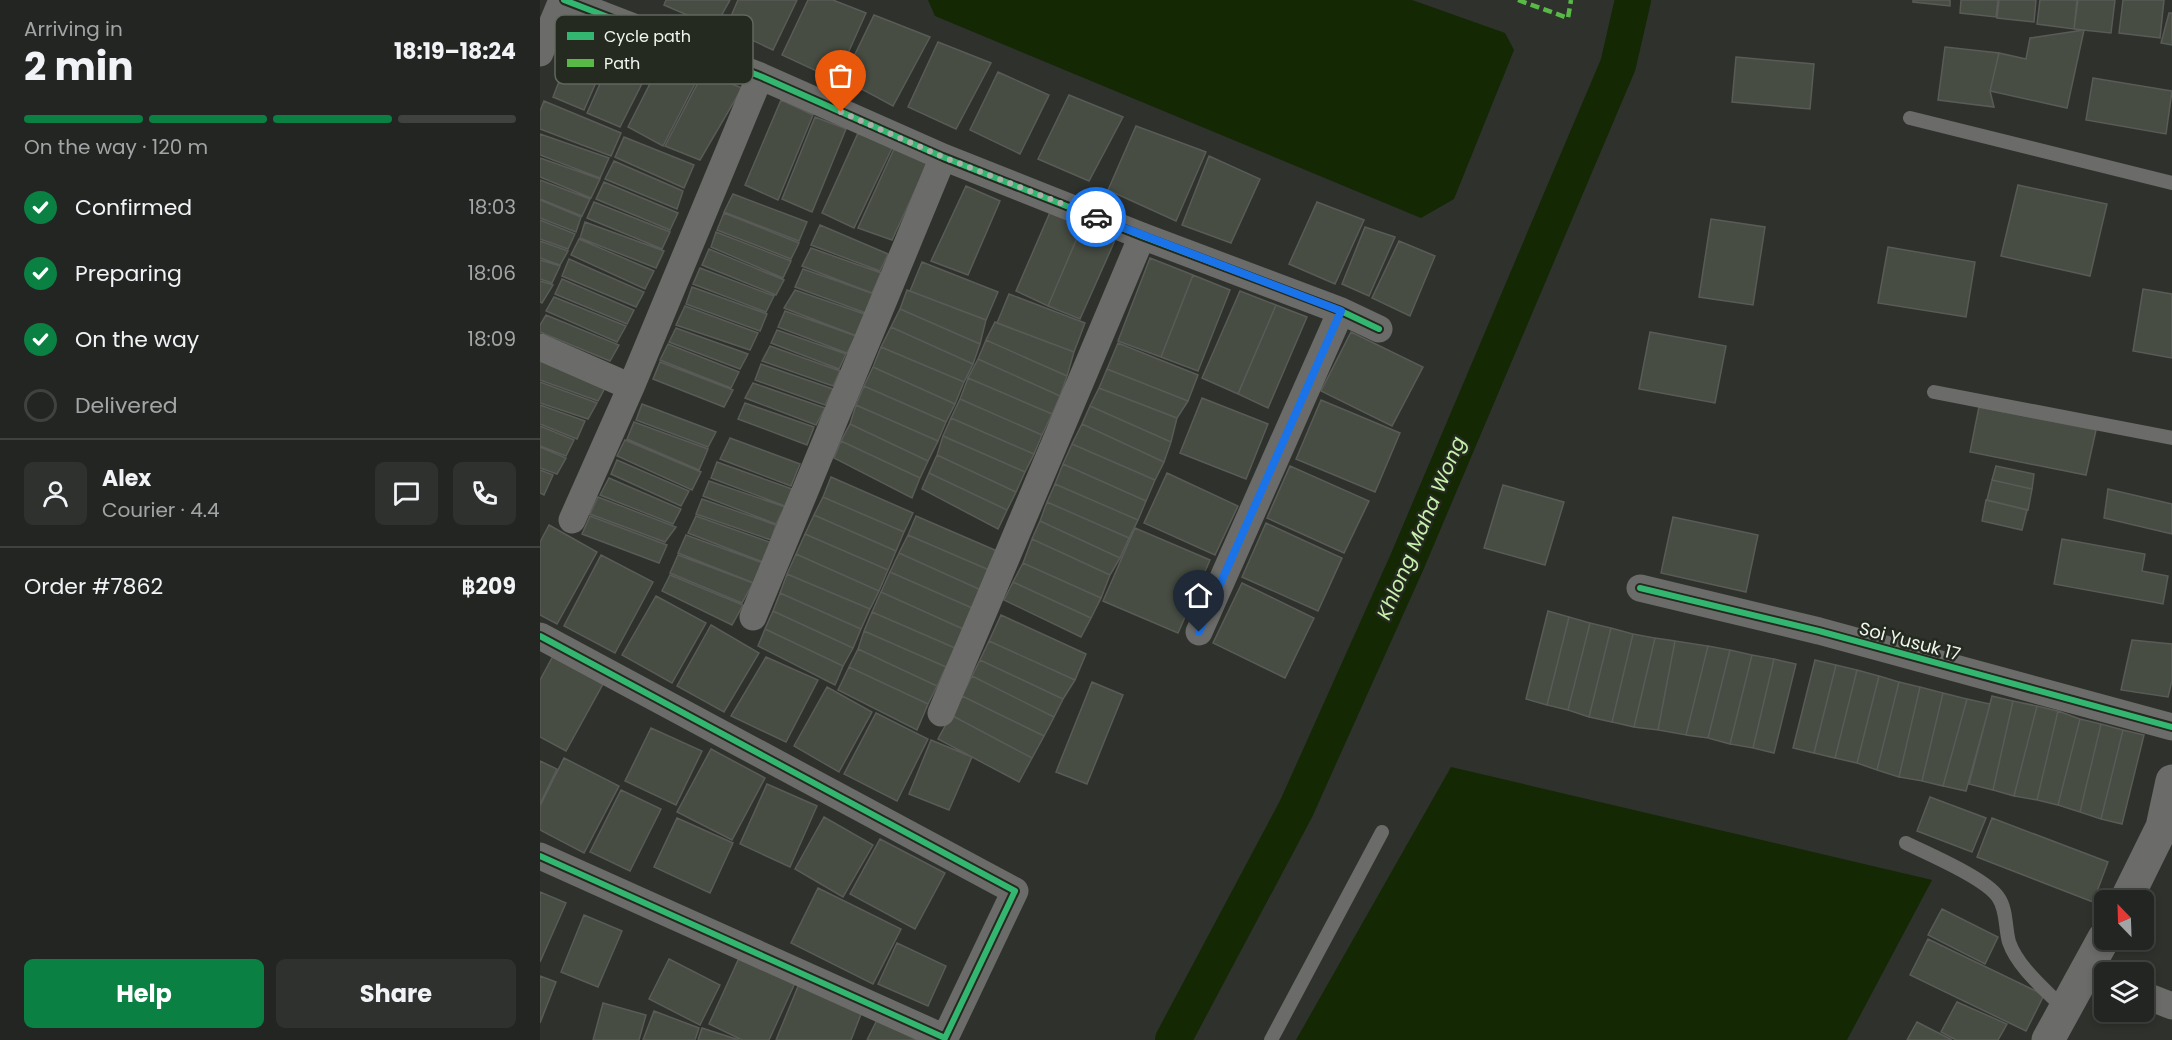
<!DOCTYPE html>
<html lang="en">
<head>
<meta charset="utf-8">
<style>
  body { margin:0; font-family:Poppins,sans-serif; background:#2e312e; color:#f1f3f6; height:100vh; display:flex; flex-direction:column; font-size:22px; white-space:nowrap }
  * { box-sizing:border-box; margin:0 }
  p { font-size:20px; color:#a2a5a5 }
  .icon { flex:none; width:33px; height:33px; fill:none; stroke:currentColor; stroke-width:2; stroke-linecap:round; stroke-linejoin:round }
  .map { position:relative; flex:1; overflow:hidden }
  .sheet { display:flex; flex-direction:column; background:#222521; width:540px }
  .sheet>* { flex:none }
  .needle { width:39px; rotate:337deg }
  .buttons { position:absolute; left:1554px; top:890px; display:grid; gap:12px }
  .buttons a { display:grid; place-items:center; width:60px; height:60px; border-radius:9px; background:#222521; box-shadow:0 3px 9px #0003,0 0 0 2px #3f423f; font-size:30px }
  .pin { position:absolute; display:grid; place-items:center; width:51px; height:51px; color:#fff; margin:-62px -26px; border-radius:50% 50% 50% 0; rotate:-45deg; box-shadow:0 0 6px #0007 }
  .pin .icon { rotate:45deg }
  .courier { position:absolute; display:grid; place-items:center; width:60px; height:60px; margin:-30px; border:4px solid #1a73e8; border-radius:50%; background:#fff; color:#222; box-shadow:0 2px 8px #0007 }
  .overview em { font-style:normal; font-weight:700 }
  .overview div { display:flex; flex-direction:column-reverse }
  .overview { display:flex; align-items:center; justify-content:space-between; height:102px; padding:0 24px }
  h1 { font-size:39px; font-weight:700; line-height:45px }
  .bar { display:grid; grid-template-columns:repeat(4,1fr); gap:9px 6px; align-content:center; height:72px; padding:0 24px }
  .bar i { height:8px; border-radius:4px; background:#3f423f }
  .bar .selected { background:#0b8043 }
  .bar p { grid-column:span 4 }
  .line { display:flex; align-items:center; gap:15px; padding:0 24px; border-top:2px solid #3f423f }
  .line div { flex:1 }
  .round { display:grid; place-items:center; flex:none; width:63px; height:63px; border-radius:9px; background:#2e312e }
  ol { padding:0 24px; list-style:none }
  li { display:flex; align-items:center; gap:18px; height:66px }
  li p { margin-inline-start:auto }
  li .icon { padding:6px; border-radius:50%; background:#0b8043; color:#fff; stroke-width:4 }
  li:last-child { color:#a2a5a5 }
  li i { width:33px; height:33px; border:3px solid #3f423f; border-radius:50% }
  .primary-button { display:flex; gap:12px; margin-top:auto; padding:12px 24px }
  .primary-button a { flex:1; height:69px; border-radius:9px; background:#0b8043; color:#fff; font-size:24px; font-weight:700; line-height:69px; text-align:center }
  .primary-button a+a { background:#2e312e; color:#f1f3f6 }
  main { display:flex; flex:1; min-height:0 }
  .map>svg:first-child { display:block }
  .water { fill:#142804 }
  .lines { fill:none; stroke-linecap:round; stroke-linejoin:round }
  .canal { stroke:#142804; stroke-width:36 }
  .building { fill:#474d43; stroke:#595b57; stroke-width:1.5 }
  .service { stroke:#6b6c6a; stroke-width:14 }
  .minor { stroke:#6b6c6a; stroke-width:27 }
  .tertiary { stroke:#6b6c6a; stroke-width:33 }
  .quiet { stroke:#58b947; stroke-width:4.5; stroke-dasharray:9 4.5; stroke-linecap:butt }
  .cycleway-casing { stroke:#242a1f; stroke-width:10 }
  .cycleway { stroke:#33b770; stroke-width:6 }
  .done { stroke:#acb0aa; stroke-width:6; stroke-dasharray:0 10.8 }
  .route { stroke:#1a73e8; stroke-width:8 }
  .labels { text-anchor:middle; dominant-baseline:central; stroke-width:5; stroke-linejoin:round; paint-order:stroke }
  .street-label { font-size:18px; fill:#f0f5ee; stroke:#242a1f }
  .water-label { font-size:20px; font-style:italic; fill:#c7f1ac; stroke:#242a1f }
  .key { fill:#242a1f; stroke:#61675d; stroke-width:1.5 }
  .key-label { font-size:16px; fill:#f0f5ee }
</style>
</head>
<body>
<main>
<section class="sheet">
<div class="overview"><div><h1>2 min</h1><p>Arriving in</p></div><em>18:19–18:24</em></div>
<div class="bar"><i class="selected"></i><i class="selected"></i><i class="selected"></i><i></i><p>On the way · 120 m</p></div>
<ol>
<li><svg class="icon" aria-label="check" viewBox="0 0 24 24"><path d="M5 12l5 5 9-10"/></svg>Confirmed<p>18:03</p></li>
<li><svg class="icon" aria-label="check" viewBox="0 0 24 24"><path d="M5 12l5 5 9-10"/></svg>Preparing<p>18:06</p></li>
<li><svg class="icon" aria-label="check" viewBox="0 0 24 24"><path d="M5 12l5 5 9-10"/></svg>On the way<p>18:09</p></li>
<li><i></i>Delivered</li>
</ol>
<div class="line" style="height:108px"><a class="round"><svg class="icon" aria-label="person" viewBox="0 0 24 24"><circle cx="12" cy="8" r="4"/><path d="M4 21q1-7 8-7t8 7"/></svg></a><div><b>Alex</b><p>Courier · 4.4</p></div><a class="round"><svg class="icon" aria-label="chat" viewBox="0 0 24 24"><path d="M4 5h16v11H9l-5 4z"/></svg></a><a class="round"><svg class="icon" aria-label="phone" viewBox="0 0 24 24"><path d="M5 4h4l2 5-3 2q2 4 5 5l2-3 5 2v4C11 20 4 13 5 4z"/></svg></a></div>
<div class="line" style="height:78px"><div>Order #7862</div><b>฿209</b></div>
<div class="primary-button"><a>Help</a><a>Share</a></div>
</section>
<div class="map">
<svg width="1632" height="1040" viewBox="0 0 1632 1040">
  <rect width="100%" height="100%" fill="#2e312c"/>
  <path class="water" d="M388,0H872L965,33L974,50L914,199L881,218L395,16Z
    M911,767L1392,880L1307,1040H756Z"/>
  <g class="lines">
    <path class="canal" d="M633,1040L756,809L867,562L1078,65L1093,0"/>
  </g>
  <path class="building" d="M126,0H190L175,27L124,5Z
    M198,0H257L233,50L186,28Z
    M268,0H293L326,13L296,80L242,55Z
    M1373,0H1410V6L1373,2Z
    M1421,0H1458L1456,17L1420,13Z
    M1459,0H1496L1494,22L1457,18Z
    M1500,0H1537L1534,29L1497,24Z
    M1538,0H1575L1571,33L1534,29Z
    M1583,0H1624L1620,38L1579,33Z
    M1629,13H1632V45L1621,43Z
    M334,15L390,37L353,106L303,79Z
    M40,27L74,41L44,110L13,97Z
    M1544,30L1527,108L1450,91L1459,53L1486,59L1490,38Z
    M79,41L116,56L80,127L47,113Z
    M398,42L451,63L416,129L368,107Z
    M1405,47L1459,53L1450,91L1454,107L1398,100Z
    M1196,57L1274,64L1270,109L1192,102Z
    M123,58L161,72L123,146L88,127Z
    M458,72L509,95L480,154L430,130Z
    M163,73L202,88L160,160L125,146Z
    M1553,78L1632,91L1626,134L1546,120Z
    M529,95L583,117L549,181L498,159Z
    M241,100L273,115L238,200L205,185Z
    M4,101L81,133L71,156L0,129V111Z
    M275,117L306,129L272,212L242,199Z
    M596,126L666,152L636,221L568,190Z
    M318,133L352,148L314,228L282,213Z
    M0,134L69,158L60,178L0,155Z
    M84,137L154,165L144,188L75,157Z
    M354,149L389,160L352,240L318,228Z
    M669,156L720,179L691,243L642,225Z
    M0,158L60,179L51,198L0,177Z
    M74,161L143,191L137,209L65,179Z
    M0,180L50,199L42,216L0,199Z
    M64,182L138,213L130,230L56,199Z
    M1478,185L1567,204L1550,276L1461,256Z
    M426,186L460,201L428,275L391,261Z
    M193,194L267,222L259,241L184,212Z
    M0,200L41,217L36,232L0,218Z
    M54,202L130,232L122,249L47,218Z
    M777,202L824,220L795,284L749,264Z
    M511,210L543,224L508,306L476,291Z
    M184,213L259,243L251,259L177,230Z
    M1171,219L1225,227L1213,305L1159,297Z
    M0,220L35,234L28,249L0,239Z
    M45,222L124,251L116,268L40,238Z
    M543,224L576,238L540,319L508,306Z
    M280,225L348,254L340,271L271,245Z
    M825,227L855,237L829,296L802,284Z
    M176,232L251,261L243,278L171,247Z
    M39,239L114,271L105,289L31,255Z
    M0,241L28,251L20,265L0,258Z
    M859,241L895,256L870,316L832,298Z
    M1348,247L1435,262L1426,317L1338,303Z
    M271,248L341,273L332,293L262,266Z
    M169,249L244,280L236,295L162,265Z
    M610,258L653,275L621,357L578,341Z
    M29,259L104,292L96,307L22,276Z
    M0,260L20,266L12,283L0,279Z
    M382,262L458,292L446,320L370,291Z
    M160,268L234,296L226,312L153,284Z
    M263,269L334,294L326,313L255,287Z
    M653,275L690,290L658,371L621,357Z
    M22,279L94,310L87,324L15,294Z
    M0,281L13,285L2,303L0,302Z
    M152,287L227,314L220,331L146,304Z
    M1603,289L1632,294V358L1593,351Z
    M255,290L327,315L317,336L244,308Z
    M367,290L446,320L440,344L360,309Z
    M700,291L736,305L698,394L662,378Z
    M469,294L545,323L534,352L457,323Z
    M14,297L86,326L77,342L6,311Z
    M736,305L767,317L728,408L698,394Z
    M145,306L218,333L210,350L136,325Z
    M360,309L440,344L433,364L351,327Z
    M245,311L316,336L307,353L238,327Z
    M6,315L79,345L70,361L0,332V325Z
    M455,322L534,352L527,376L446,340Z
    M351,327L433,364L424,382L341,347Z
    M136,328L208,354L200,369L129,342Z
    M237,330L306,354L299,369L231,343Z
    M811,332L883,367L852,426L781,391Z
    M1110,332L1186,346L1175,403L1099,389Z
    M446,340L527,376L520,396L438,359Z
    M578,343L658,375L648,401L567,369Z
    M128,344L199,372L191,388L120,360Z
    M230,346L300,371L293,386L222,361Z
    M341,347L424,382L415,404L333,367Z
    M438,359L520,396L512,414L428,378Z
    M0,361L67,384L58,401L0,380Z
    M120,362L193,390L184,407L113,379Z
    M221,364L293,389L285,405L215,380Z
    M333,367L415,404L406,422L324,386Z
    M567,369L648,401L637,418L559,388Z
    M428,378L512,414L502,435L420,399Z
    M0,382L57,403L48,419L0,403Z
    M213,383L285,408L276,425L205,398Z
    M324,386L406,422L398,441L316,405Z
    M559,388L637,418L631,442L550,406Z
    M662,398L728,424L706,479L640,453Z
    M420,399L502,435L494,454L411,418Z
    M781,400L860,433L835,492L756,459Z
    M205,403L274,427L267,445L198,419Z
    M102,404L176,432L168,447L96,420Z
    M0,405L45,421L37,439L0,424Z
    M316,405L398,441L388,461L310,424Z
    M550,406L631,442L624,462L542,424Z
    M1439,407L1556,430L1546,475L1430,452Z
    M411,418L494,454L485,472L403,436Z
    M94,422L168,449L159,470L87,439Z
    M310,424L388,461L380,478L301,441Z
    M542,424L624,462L615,480L532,444Z
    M0,426L34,440L26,456L0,446Z
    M403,436L485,472L476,492L397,455Z
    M190,438L260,464L251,486L180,459Z
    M85,440L161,472L152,490L77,456Z
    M301,441L380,478L372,498L294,458Z
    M532,444L615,480L606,501L523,464Z
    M0,447L26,458L17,474L0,468Z
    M397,455L476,492L467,510L389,473Z
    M77,460L149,491L141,506L71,474Z
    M177,462L252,489L245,506L171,478Z
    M523,464L606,501L598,520L515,484Z
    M750,466L829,501L804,553L727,518Z
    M1456,466L1494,474L1492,489L1452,480Z
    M0,470L13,475L4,495L0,493Z
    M389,473L467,510L458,529L382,489Z
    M627,473L698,506L675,555L604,523Z
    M291,477L373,513L364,532L283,497Z
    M69,478L141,509L133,524L60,495Z
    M1452,480L1492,489L1488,510L1447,500Z
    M169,481L245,507L236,524L163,496Z
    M515,484L598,520L589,538L507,502Z
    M963,485L1024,502L1005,565L944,548Z
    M1568,489L1632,504V534L1564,518Z
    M58,497L136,527L125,542L50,514Z
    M283,497L364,532L356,551L274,515Z
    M162,499L236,525L231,540L156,514Z
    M1446,500L1487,510L1482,530L1442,521Z
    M507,502L589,538L580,558L500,521Z
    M274,515L356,551L348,570L265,534Z
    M50,516L127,545L119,563L42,534Z
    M156,516L232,543L223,562L148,533Z
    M376,516L457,551L449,570L368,535Z
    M1133,517L1218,535L1206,592L1121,573Z
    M500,521L580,558L570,575L492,539Z
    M726,523L802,558L778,611L702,577Z
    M9,525L57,552L17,624L0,615V542Z
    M595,528L670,560L638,633L563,601Z
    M265,534L348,570L339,591L256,554Z
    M146,535L223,563L214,583L138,553Z
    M368,535L449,570L441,590L359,553Z
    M492,539L570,575L561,598L483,563Z
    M1522,539L1605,554L1602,571L1628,576L1623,604L1514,584Z
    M359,553L441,590L432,608L350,572Z
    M256,554L339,591L330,609L247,574Z
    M61,555L113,582L75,653L24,626Z
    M138,555L213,583L202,603L130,573Z
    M483,563L561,598L551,618L473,582Z
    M350,572L432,608L423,629L341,592Z
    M247,574L330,609L321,629L240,593Z
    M130,575L203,605L192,625L122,591Z
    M473,582L551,618L541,637L464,600Z
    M702,583L774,618L745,678L673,643Z
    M341,592L423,629L415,648L332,612Z
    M240,593L321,629L313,648L233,611Z
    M116,596L166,623L132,683L82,655Z
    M233,611L313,648L303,666L225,629Z
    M1008,611L1029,617L1007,705L986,699Z
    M332,612L415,648L406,667L324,631Z
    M461,615L546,654L535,680L449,641Z
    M1029,617L1050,623L1028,710L1007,705Z
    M1050,623L1071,628L1049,717L1028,710Z
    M171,625L219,653L184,712L137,686Z
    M1071,628L1093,634L1072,722L1049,717Z
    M225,629L303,666L295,685L218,646Z
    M324,631L406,667L397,686L318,649Z
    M1093,634L1115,638L1094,727L1072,722Z
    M1115,638L1135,641L1118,730L1094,727Z
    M1592,640L1632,644V681L1628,697L1581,690Z
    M449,641L535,680L523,699L440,660Z
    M1135,641L1168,646L1146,735L1118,730Z
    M1168,646L1190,650L1168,738L1146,735Z
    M318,649L397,686L388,704L309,667Z
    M1190,650L1212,655L1190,744L1168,738Z
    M1212,655L1234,659L1213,748L1190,744Z
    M13,656L63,684L26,751L0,737V680Z
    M226,657L278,680L246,742L191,716Z
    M1234,659L1256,664L1234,753L1213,748Z
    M440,660L523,699L514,717L432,676Z
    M1275,660L1296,665L1274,753L1253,748Z
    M1296,665L1317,670L1295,758L1274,753Z
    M309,667L388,704L377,730L298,690Z
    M1317,670L1339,676L1317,763L1295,758Z
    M432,676L514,717L504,736L422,696Z
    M1339,676L1359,682L1337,770L1317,763Z
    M552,682L583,695L547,784L516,772Z
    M1359,682L1380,687L1359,777L1337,770Z
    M287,687L332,712L299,772L254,746Z
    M1380,687L1403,693L1382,781L1359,777Z
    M1403,693L1427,699L1403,786L1382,781Z
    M422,696L504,736L492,758L411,715Z
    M1452,696L1473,701L1453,790L1429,784Z
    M1427,699L1450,704L1426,791L1403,786Z
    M1473,701L1497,706L1474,796L1453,790Z
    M1497,706L1518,711L1497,800L1474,796Z
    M1518,711L1540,719L1518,805L1497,800Z
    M336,713L388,739L357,801L304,774Z
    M411,715L492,758L479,782L398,739Z
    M1540,719L1561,724L1540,812L1518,805Z
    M1561,724L1583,730L1561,819L1540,812Z
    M111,728L162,751L136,805L85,781Z
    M1583,730L1604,735L1582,824L1561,819Z
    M391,740L432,757L409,810L369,794Z
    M171,749L225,778L192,840L137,812Z
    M24,758L79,786L44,853L0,830V806Z
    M0,761L17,769L0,804Z
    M227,784L277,806L250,867L200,844Z
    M81,790L121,809L90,871L50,852Z
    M1390,797L1446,818L1432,852L1377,831Z
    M284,817L333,845L303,897L255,869Z
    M137,818L193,843L170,893L114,867Z
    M1452,818L1568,862L1553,902L1437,857Z
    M340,839L405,873L375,929L310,894Z
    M278,888L361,929L333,984L251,943Z
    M0,892L26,903L0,962Z
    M1402,909L1458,937L1445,964L1388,935Z
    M44,915L82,931L58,987L21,972Z
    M1388,939L1504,995L1486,1031L1370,975Z
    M357,943L406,966L388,1006L338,984Z
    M199,958L255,983L229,1040H202L169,1024Z
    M129,959L180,985L160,1025L109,999Z
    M0,976L16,982L0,1023Z
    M259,984L323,1009L311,1040H236Z
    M1417,1002L1467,1024L1458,1040H1416L1401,1032Z
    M63,1003L106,1015L99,1040H53Z
    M114,1011L159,1028L155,1040H103Z
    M340,1014L378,1034L375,1040H327Z
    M1377,1022L1412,1040H1367Z
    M162,1028L199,1040H158Z"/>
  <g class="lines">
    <path class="service" d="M1370,118L1632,183
      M1394,392L1632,438
      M1366,843C1388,854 1445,878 1458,897C1467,909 1465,928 1469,942C1478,968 1506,990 1525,1010
      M731,1040L842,832"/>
    <path class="minor" d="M24,0L220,76L403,157L602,236L801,311L839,329
      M0,53L22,0
      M0,347L91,387
      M32,520L91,387L220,76
      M1100,588L1279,631L1632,727
      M213,617L403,157
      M659,632L801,311
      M0,636L475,891L405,1038L0,856
      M401,713L602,236
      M1604,995L1632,1006"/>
    <path class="tertiary" d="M1586,900L1622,827L1632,781
      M1508,1040L1564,938"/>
    <path class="quiet" d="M978,0L1028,18L1031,0"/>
    <g class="cycleway-casing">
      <path id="cycleway" d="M24,0L220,76L403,157L602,236L801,311L839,329
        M1100,588L1279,631L1632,727
        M0,636L475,891L405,1038L0,856"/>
    </g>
    <use href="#cycleway" class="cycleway"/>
  </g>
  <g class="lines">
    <path class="done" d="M301,112L403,157L556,217"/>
    <path class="route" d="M556,217L801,311L659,632"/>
  </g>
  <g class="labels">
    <g class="street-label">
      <text transform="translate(1370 641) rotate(15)">Soi Yusuk 17</text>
    </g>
    <g class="water-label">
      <text transform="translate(881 528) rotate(-67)">Khlong Maha Wong</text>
    </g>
  </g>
  <rect x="15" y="15" width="198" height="69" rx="9" class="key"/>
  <rect x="27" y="32" width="27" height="8" fill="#33b770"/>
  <rect x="27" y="59" width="27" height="8" fill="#58b947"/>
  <g class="key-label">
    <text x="64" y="42">Cycle path</text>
    <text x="64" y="69">Path</text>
  </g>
</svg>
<div class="buttons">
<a><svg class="needle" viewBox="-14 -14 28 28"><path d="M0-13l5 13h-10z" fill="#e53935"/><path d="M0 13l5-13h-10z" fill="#a2a5a5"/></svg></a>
<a><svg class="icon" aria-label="layers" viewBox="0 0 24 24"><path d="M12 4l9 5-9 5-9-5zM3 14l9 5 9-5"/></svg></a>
</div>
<div class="pin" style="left:301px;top:112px;background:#ea580c"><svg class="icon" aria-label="bag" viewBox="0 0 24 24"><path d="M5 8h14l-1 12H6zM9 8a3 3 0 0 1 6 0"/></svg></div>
<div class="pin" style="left:659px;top:632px;background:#1f2937"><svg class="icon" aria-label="home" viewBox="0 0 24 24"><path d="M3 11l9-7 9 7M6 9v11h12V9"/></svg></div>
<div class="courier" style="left:556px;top:217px"><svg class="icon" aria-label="car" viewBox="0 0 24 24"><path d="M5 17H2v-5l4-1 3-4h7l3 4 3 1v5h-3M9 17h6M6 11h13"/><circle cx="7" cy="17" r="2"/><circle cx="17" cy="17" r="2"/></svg></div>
</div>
</main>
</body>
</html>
